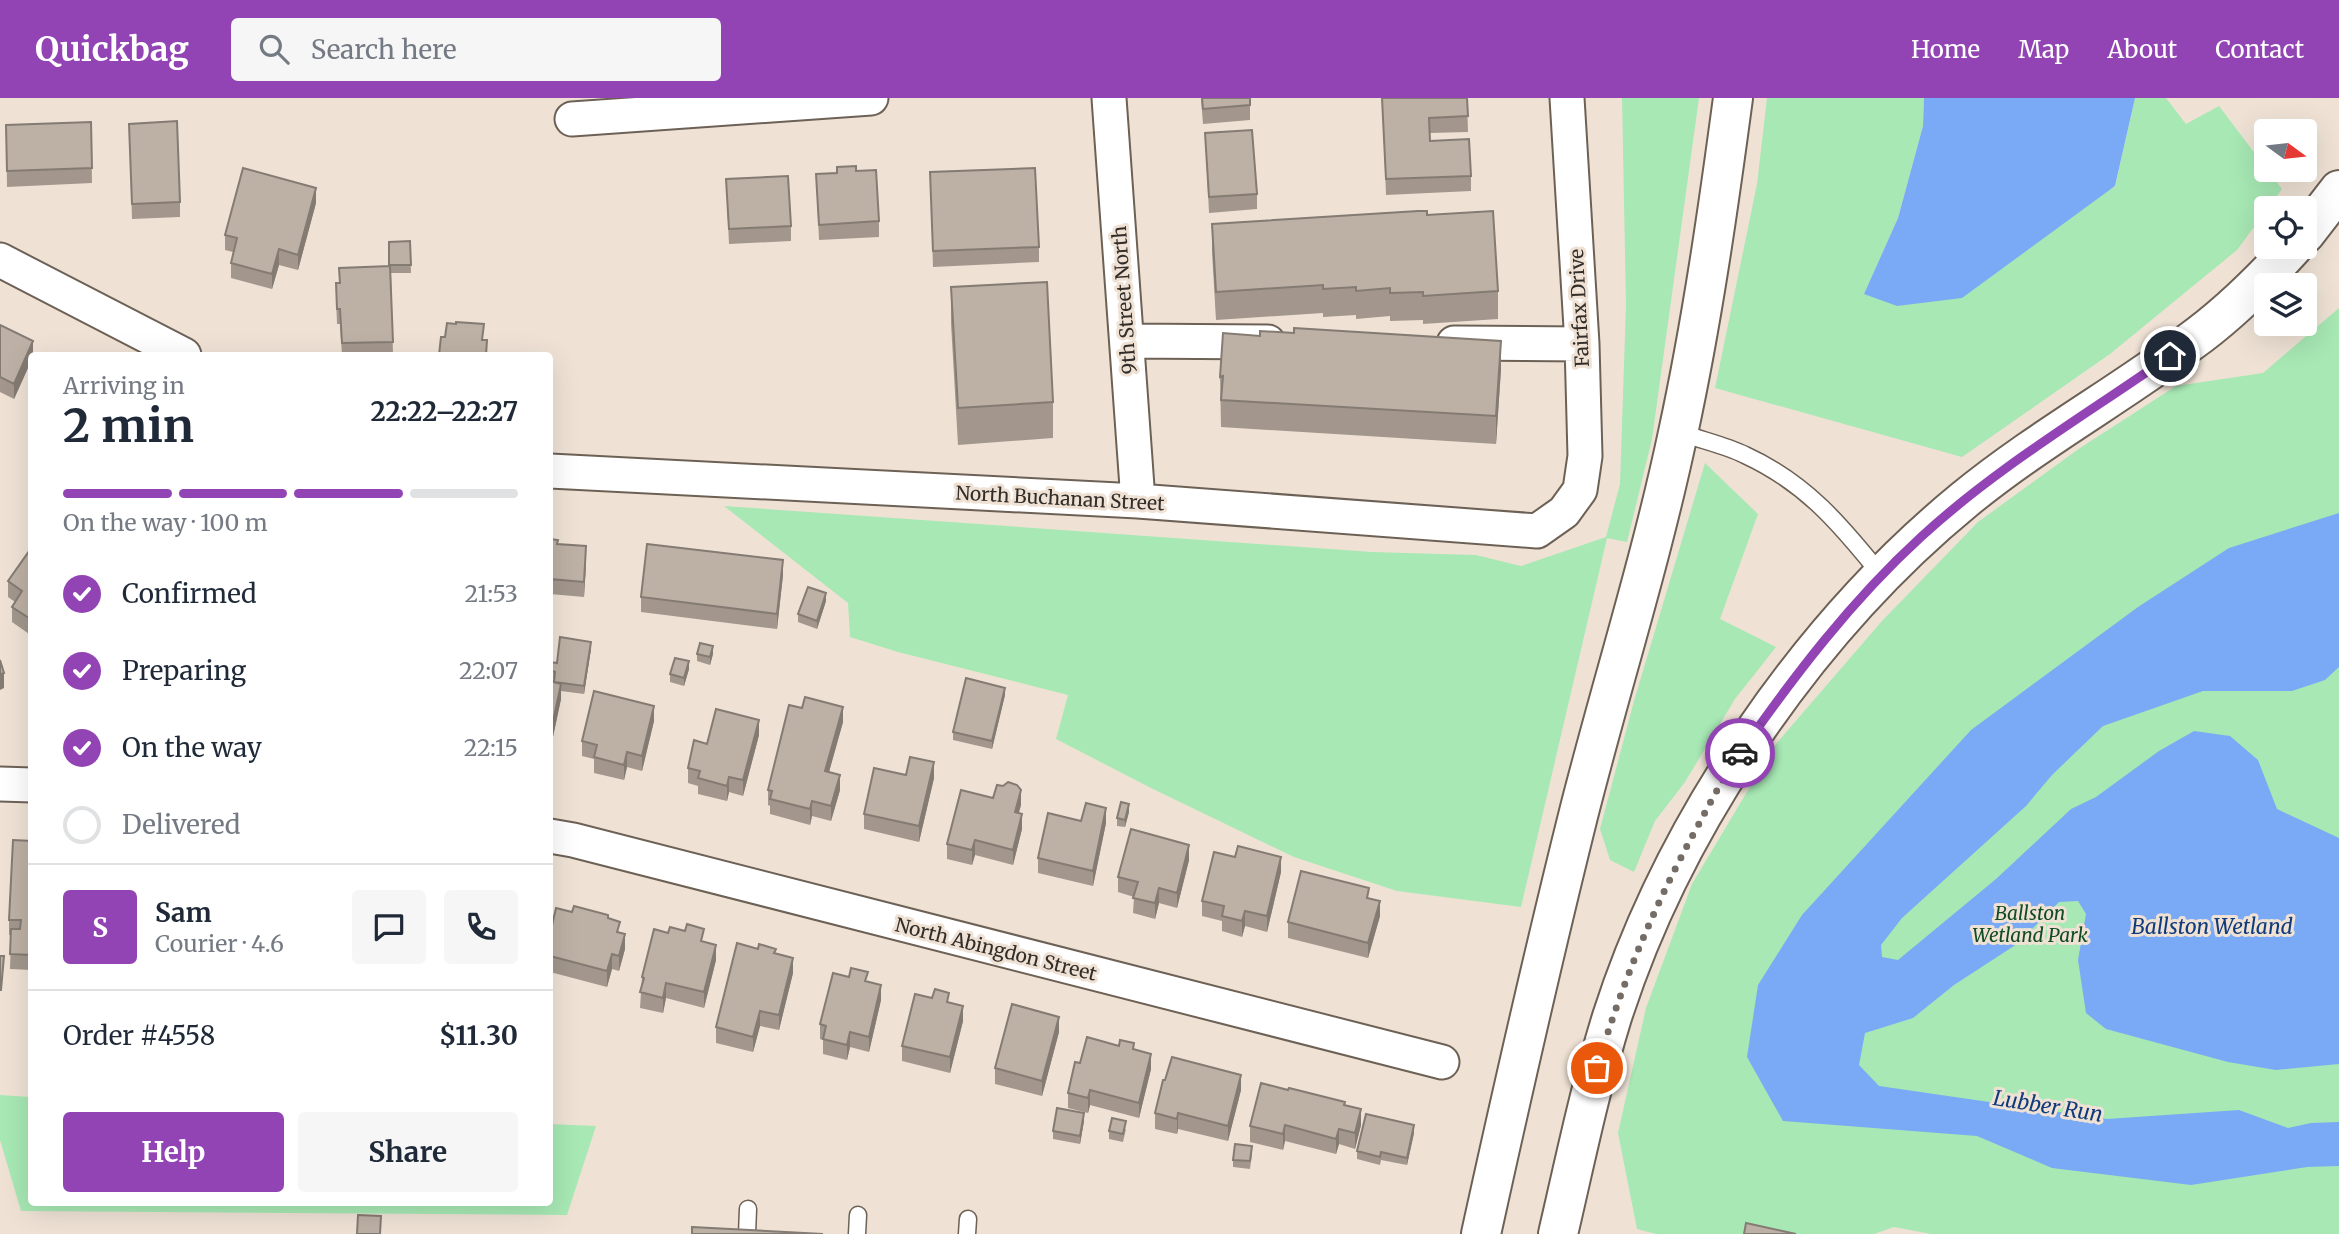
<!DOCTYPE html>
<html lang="en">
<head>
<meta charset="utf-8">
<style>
  body { margin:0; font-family:Merriweather,serif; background:#f6f6f7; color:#1f2937; height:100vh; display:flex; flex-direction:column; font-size:26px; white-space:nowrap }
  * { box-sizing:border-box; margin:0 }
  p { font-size:23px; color:#747a83 }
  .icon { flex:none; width:38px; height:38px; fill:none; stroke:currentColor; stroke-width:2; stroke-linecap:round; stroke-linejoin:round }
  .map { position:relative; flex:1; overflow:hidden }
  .panel { position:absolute; left:28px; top:254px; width:525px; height:854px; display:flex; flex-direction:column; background:#fff; border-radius:7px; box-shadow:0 7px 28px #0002 }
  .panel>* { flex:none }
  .needle { width:46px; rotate:105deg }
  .buttons { position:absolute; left:2254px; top:21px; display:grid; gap:14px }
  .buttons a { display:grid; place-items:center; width:63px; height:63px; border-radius:7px; background:#fff; box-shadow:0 7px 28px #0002; font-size:35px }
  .pin { position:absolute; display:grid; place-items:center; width:60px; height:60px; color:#fff; margin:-30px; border:4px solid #fff; border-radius:50%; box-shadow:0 2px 7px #0007 }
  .courier { position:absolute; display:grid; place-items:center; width:70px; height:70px; margin:-35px; border:5px solid #9244b4; border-radius:50%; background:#fff; color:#222; box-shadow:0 2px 9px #0007 }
  .summary em { font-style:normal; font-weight:700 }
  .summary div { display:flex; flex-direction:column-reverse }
  .summary { display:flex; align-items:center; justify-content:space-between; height:119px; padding:0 35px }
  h1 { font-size:46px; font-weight:700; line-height:52px }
  .bar { display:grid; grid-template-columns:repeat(4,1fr); gap:10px 7px; align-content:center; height:84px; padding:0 35px }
  .bar i { height:9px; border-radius:5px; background:#e0e1e3 }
  .bar .on { background:#9244b4 }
  .bar p { grid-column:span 4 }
  .line { display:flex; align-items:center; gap:18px; padding:0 35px; border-top:2px solid #e0e1e3 }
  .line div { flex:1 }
  .round { display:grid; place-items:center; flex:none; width:74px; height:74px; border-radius:7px; background:#f6f6f7 }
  ol { padding:0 35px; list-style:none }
  li { display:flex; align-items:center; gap:21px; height:77px }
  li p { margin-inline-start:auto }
  li .icon { padding:7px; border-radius:50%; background:#9244b4; color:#fff; stroke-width:4 }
  li:last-child { color:#747a83 }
  li i { width:38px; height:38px; border:4px solid #e0e1e3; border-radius:50% }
  .action { display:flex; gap:14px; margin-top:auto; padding:14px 35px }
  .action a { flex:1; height:80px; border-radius:7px; background:#9244b4; color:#fff; font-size:28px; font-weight:700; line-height:80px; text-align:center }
  .action a+a { background:#f6f6f7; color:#1f2937 }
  header { display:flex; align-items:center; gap:42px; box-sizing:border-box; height:98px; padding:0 35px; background:#9244b4; color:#fff }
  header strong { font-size:33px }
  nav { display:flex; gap:38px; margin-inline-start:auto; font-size:24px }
  .search { width:490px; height:63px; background:#f6f6f7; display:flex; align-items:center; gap:18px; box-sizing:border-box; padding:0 24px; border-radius:7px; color:#747a83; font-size:26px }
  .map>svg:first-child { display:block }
  .green { fill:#a7e8b4 }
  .water { fill:#7aaaf5 }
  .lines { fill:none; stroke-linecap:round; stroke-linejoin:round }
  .service-casing { stroke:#6d6156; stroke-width:19 }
  .minor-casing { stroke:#6d6156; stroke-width:37 }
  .motorway-casing { stroke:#6d6156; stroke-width:42 }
  .service { stroke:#fff; stroke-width:16 }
  .minor { stroke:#fff; stroke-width:33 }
  .motorway { stroke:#fff; stroke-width:38 }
  .wall { fill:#a3978d }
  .shaded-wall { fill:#847b73 }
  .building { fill:#bdb0a4; stroke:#847b73; stroke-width:2 }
  .done { stroke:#746c65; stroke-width:7; stroke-dasharray:0 12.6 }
  .route { stroke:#9244b4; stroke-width:9 }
  .labels { text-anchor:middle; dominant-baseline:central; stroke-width:6; stroke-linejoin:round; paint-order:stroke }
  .street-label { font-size:19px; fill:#322d28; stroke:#efe2d5 }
  .park-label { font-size:19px; font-style:italic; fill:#104c24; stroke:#efe2d5 }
  .water-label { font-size:21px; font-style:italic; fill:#0f3a7c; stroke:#efe2d5 }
</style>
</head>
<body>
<header>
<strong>Quickbag</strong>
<div class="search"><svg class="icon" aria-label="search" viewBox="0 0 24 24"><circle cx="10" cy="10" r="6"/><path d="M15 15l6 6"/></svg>Search here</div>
<nav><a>Home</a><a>Map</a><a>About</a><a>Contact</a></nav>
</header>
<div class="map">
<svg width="2339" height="1136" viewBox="0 0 2339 1136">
  <rect width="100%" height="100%" fill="#efe2d5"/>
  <path class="green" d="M1622,0H1699L1652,341L1627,444L1607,440L1521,809L1397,793L1294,759L1149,689L1056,641L1068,597L898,554L850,539L848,505L724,408L1372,454L1476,457L1521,468L1606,439L1620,386L1626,207Z
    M1767,0H1924L1923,28L1898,120L1864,196L2115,89L2135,0H2166L2186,26L2219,8L2282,91L2237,152L2110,256L1962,359L1715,290L1757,86Z
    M2339,210V1136H1931L1894,1129L1874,1136H1656L1637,1131L1618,1035L1646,910L1692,786L1775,647L1882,523L1978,424L2080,350L2176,288L2263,275Z
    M1705,365L1758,416L1720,521L1776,549L1735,601L1685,684L1655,723L1634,774L1610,762L1600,731L1634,603Z
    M0,997L31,999L32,1104H550V1026L596,1028L567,1117L21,1113L0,1042Z"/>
  <path class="water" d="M1924,0H2135L2115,88L1962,200L1897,208L1864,196L1898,120L1923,28Z
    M2339,415V569L2325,582L2292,593H2203L2103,628L2052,677L2026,708L1902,820L1881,847L1882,859L1898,862L1996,781L2071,711L2096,699L2159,653L2194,633L2230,638L2258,662L2277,711L2339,740V966L2276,972L2228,964L2106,931L2086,915L2078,862L2086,816L2078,803L2059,804L2017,846L1954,887L1913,920L1865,935L1859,967L1879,988L2107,1021L2239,1012L2288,1030L2311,1025L2339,1024V1068L2307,1069L2191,1087L2052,1070L1977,1038L1783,1023L1747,959L1758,887L1802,817L1971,632L2138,509L2229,450Z"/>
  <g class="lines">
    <g class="service-casing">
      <path id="service" d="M1679,334C1700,342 1725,347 1745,357C1806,385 1841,427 1882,478
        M747,1136L748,1111
        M857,1136L858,1117
        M967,1136L968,1121"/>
    </g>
    <g class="minor-casing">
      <path id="minor" d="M1109,0L1138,403
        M572,21L871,0
        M0,162L184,257
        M1128,243L1268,244
        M1454,245L1582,246
        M550,373L1138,403L1537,433L1564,414L1580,392L1585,358L1582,246L1567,0
        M0,686L32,687
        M550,738L573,742L1442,964"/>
    </g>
    <g class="motorway-casing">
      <path id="motorway" d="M2305,136L2339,92
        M1481,1136C1512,995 1544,854 1579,714C1611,588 1651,463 1678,335C1702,224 1718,112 1733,0
        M1558,1136C1575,1063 1590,990 1612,919C1674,726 1808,530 1964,402C2036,343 2116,299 2190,244C2228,217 2262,183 2293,149"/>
    </g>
    <use href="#service" class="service"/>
    <use href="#minor" class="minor"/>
    <use href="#motorway" class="motorway"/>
  </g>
  <path class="wall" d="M1201,0H1250V22L1203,26Z
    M1382,0H1467L1468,34L1430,35V43L1471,78V93L1386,97Z
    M91,24L92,85L7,89L6,27Z
    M129,26L180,104V119L132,121Z
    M1205,35L1257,96V111L1209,115Z
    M856,73L879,123V139L819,142L816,76Z
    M930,74L1039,149V164L933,169Z
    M726,81L791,128V143L729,146Z
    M316,105L298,172L279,167L272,191L231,180V165L233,154L225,152V137Z
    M1427,117L1498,193V221L1423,226V222L1390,223V218L1356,221V217L1323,219V215L1216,222L1212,154V126Z
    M410,143L411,175H391L393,257H342L340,226H337L336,200V185H339V170L389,168Z
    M951,189L1053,304V340L958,347L951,226Z
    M0,227L33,257H32V261L14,301L0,294Z
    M1501,271L1496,346L1221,329L1220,279Z
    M32,391V410H30V394Z
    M550,441L586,464L584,499L550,496Z
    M32,449V538L12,524V509L15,504L8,499V483Z
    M783,477L777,531L641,514V499Z
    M826,503L817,531L798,524V516Z
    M591,551L584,596L561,593V601L551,648H550V583L554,584V581L550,580V567Z
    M697,556H713L710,567L697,563Z
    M689,571L684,588L670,584V576Z
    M1005,597L992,651L953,642V634Z
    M654,623L642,673L627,669L624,682L594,675V661L582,658V643Z
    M843,624L829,674L840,692L831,723L812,718L810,727L770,716V708L768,707V692Z
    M759,637L743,698L729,694L727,703L698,696V688L688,685V670L707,646Z
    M906,677L934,680L919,744L864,731V716Z
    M1021,707L1018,715L1022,731L1013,767L975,757L972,767L947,761V746Z
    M1129,714L1125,729L1117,728V720Z
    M1081,723L1106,725L1093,788L1038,775V760Z
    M32,743V872L10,871L11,837H9V822Z
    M1189,762L1177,810L1159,805L1155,821L1133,815L1134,799L1118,794V779Z
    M1281,774L1267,834L1245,828L1242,839L1222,833V823L1202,818V803Z
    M572,814L608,820L620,835L625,851L619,873L612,871L607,889L550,874V836Z
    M1380,818L1368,860L1288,840V824Z
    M704,844L716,862L704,910L666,900L663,915L640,910L642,879Z
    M776,856L793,875L779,932L760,928L753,954L716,945V929Z
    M868,883L881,902L869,954L850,949L847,962L823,956V942L820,941V926Z
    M949,904L963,923L950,975L902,963V948Z
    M1059,934L1042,998L995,986V970Z
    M1134,951L1151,971L1139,1020L1090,1007L1088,1015L1068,1010V995L1080,965Z
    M1241,992L1228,1043L1178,1031L1177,1036L1155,1031V1015Z
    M1345,1008L1361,1027L1355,1051L1339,1046L1336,1056L1285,1043L1283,1052L1250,1044V1028Z
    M1084,1023L1080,1046L1053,1041V1033Z
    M1126,1031L1123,1044L1109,1041V1033Z
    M1414,1035L1407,1067L1381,1062L1380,1067L1357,1061V1053Z
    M1252,1056L1250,1071L1233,1069V1062Z"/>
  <path class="shaded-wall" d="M316,90V105L298,172V157Z
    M279,151V167L272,191V176Z
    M33,243V257H32V261L14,301V286Z
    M1501,243V271L1496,346V318Z
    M586,448V464L584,499V484Z
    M783,462V477L777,531V516Z
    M826,495V503L817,531V523Z
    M591,544V551L584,596V588Z
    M713,548V556L710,567V559Z
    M689,563V571L684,588V580Z
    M4,575V590L0,592V576Z
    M561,586V601L551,648V633Z
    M1005,590V597L992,651V643Z
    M654,608V623L642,673V658Z
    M843,609V624L825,688V673Z
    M759,622V637L743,698V682Z
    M627,654V669L624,682V667Z
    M934,664V680L919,744V728Z
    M840,677V692L831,723V708Z
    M729,679V694L727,703V688Z
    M1021,692V707L1015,730V714Z
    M812,703V718L810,727V711Z
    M1129,706V714L1125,729V722Z
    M1106,710V725L1093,788V773Z
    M1022,716V731L1013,767V752Z
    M975,742V757L972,767V752Z
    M1189,747V762L1177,810V795Z
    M1281,759V774L1267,834V818Z
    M1159,790V805L1155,821V805Z
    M1380,803V818L1368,860V845Z
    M1245,813V828L1242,839V823Z
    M625,836V851L619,873V858Z
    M716,847V862L704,910V894Z
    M612,856V871L607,889V873Z
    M793,860V875L779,932V917Z
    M666,885V900L663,915V900Z
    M881,887V902L869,954V939Z
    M963,908V923L950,975V959Z
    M760,913V928L753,954V939Z
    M1059,919V934L1042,998V983Z
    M850,934V949L847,962V947Z
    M1151,956V971L1139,1020V1005Z
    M1241,977V992L1228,1043V1028Z
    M1090,992V1007L1088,1015V1000Z
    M1361,1011V1027L1355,1051V1035Z
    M1084,1015V1023L1080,1046V1038Z
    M1178,1015V1031L1177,1036V1021Z
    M1285,1027V1043L1283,1052V1036Z
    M1414,1027V1035L1407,1067V1060Z
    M1339,1031V1046L1336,1056V1041Z"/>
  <path class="building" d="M1202,0H1250V7L1203,11Z
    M1382,0H1467L1468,18L1429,20L1430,43L1469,41L1471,78L1386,81Z
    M177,23L180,104L132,106L129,26Z
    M91,24L92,70L7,73L6,27Z
    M1252,32L1257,96L1209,99L1205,35Z
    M856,68V73L876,72L879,123L819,127L816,76L837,75V69Z
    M243,70L316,90L298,157L279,151L272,176L231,165L237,140L225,137Z
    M1035,70L1039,149L933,153L930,74Z
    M788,78L791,128L729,131L726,81Z
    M1418,113H1427V117L1493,113L1498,193L1423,198V194L1390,195V190L1356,193V189L1323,191V187L1216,194L1212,126Z
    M410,143L411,167H389V144Z
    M390,168L393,244L342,245L340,211H337L336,185H340L339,170Z
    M1047,184L1053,304L958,310L951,189Z
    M456,224L484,226L482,242H487L486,257H439L441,239H445L447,225L456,226Z
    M0,227L33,243L14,286L0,279Z
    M1294,230L1501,243L1496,318L1221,302L1223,278L1220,279L1223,235L1260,238V233L1294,235Z
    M550,441L558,442L557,446L586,448L584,484L550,481Z
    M647,446L783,462L777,516L641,499Z
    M32,449V522L12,509L22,493L8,483Z
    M808,489L826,495L817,523L798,516Z
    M560,539L591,544L584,588L554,584L555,574L550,572V564L557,565Z
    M700,545L713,548L710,559L697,556Z
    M675,560L689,563L684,580L670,576Z
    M0,562L4,575L0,576Z
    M966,580L1005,590L992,643L953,634Z
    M550,583L561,586L551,633H550Z
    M594,593L654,608L642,658L627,654L624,667L594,659L597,647L582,643Z
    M805,599L843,609L825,673L840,677L831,708L812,703L810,711L770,701L772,693L768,692L789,607L802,610Z
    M716,611L759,622L743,682L729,679L727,688L698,680L700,673L688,670L694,642L707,646Z
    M910,659L934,664L919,728L864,716L874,670L906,677Z
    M1008,684L1017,687L1021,692L1015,714L1022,716L1013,752L975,742L972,752L947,746L961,692L993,700L997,687L1003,688Z
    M1121,704L1129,706L1125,722L1117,720Z
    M1086,705L1106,710L1093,773L1038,760L1048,715L1081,723Z
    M1131,731L1189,747L1177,795L1159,790L1155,805L1133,800L1138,784L1118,779Z
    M13,742L32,743V857L10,856L11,831H20L21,822H9Z
    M1238,748L1281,759L1267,818L1245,813L1242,823L1222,818L1224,808L1202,803L1214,754L1235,759Z
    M1301,773L1369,790L1367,800L1380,803L1368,845L1288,824Z
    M574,808L608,817V820L620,824L617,834L625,836L619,858L612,856L607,873L550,858V836L556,810L572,814Z
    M687,826L704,831L701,843L716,847L704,894L666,885L663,900L640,894L644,880L642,879L654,831L668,835L670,829L685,833Z
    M737,845L758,851L759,846L776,851L774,855L793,860L779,917L760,913L753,939L716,929Z
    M0,858H4L1,892H0Z
    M851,870L868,874L865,883L881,887L869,939L850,934L847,947L823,941L826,928L820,926L833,875L849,879Z
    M935,891L949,895L947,904L963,908L950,959L902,948L915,896L932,900Z
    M1012,906L1059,919L1042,983L995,970Z
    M1087,939L1119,948L1120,942L1134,945L1133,951L1151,956L1139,1005L1090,992L1088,1000L1068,995L1075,964L1080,965Z
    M1172,959L1241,977L1228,1028L1178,1015L1177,1021L1155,1015L1163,982H1165Z
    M1261,985L1288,992L1289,990L1345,1004L1344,1007L1361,1011L1355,1035L1339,1031L1336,1041L1285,1027L1283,1036L1250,1028Z
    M1057,1010L1084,1015L1080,1038L1053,1033Z
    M1366,1016L1414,1027L1407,1060L1381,1054L1380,1059L1357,1053Z
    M1112,1020L1126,1023L1123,1036L1109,1033Z
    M1235,1046L1252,1048L1250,1063L1233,1062Z
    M358,1117L381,1118L380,1136H357Z
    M1746,1125L1796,1136H1744Z
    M692,1129L823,1136H692Z"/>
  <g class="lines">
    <path class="done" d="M1597,970C1622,884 1656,803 1700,724C1712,701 1725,677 1740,655"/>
    <path class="route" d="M1740,655C1794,578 1851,503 1921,439C1997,369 2086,317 2170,258"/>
  </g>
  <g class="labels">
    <g class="street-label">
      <text transform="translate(1124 202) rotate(-94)">9th Street North</text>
      <text transform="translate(1579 210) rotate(-93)">Fairfax Drive</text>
      <text transform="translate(1060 400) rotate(3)">North Buchanan Street</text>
      <text transform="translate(996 851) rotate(14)">North Abingdon Street</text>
    </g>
    <g class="park-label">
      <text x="2030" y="815">Ballston<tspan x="2030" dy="22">Wetland Park</tspan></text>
    </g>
    <g class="water-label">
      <text x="2212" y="828">Ballston Wetland</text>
      <text transform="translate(2048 1008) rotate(9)">Lubber Run</text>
    </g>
  </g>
</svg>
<div class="buttons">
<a><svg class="needle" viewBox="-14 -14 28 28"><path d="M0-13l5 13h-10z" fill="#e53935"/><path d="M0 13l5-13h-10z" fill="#747a83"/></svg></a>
<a><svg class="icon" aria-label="locate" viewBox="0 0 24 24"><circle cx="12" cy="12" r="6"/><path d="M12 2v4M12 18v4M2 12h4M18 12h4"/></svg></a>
<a><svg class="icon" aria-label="layers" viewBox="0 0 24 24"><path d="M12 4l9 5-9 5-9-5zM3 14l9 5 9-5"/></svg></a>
</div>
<div class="pin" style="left:1597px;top:970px;background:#ea580c"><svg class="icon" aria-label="bag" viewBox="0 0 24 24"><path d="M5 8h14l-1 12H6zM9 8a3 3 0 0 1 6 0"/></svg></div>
<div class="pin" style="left:2170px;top:258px;background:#1f2937"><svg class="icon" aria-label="home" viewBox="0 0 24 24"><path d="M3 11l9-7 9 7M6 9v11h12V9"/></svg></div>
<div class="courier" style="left:1740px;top:655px"><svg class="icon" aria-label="car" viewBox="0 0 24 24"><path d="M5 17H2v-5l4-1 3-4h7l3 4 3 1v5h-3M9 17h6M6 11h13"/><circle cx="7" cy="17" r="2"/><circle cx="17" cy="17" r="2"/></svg></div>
<section class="panel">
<div class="summary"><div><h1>2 min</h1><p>Arriving in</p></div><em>22:22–22:27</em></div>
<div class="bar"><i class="on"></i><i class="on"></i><i class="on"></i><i></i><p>On the way · 100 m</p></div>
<ol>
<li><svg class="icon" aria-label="check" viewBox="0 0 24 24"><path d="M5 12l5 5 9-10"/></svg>Confirmed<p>21:53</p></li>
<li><svg class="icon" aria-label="check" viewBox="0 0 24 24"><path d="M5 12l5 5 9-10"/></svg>Preparing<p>22:07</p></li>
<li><svg class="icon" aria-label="check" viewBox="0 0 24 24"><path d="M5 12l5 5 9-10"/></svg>On the way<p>22:15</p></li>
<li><i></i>Delivered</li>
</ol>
<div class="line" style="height:126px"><b class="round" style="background:#9244b4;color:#fff">S</b><div><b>Sam</b><p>Courier · 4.6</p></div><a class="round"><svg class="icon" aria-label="chat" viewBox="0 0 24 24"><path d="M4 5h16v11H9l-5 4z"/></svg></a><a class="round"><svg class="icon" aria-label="phone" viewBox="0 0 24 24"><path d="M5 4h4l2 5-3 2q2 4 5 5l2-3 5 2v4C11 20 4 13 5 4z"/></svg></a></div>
<div class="line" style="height:91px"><div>Order #4558</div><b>$11.30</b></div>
<div class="action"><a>Help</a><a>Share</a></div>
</section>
</div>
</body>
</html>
